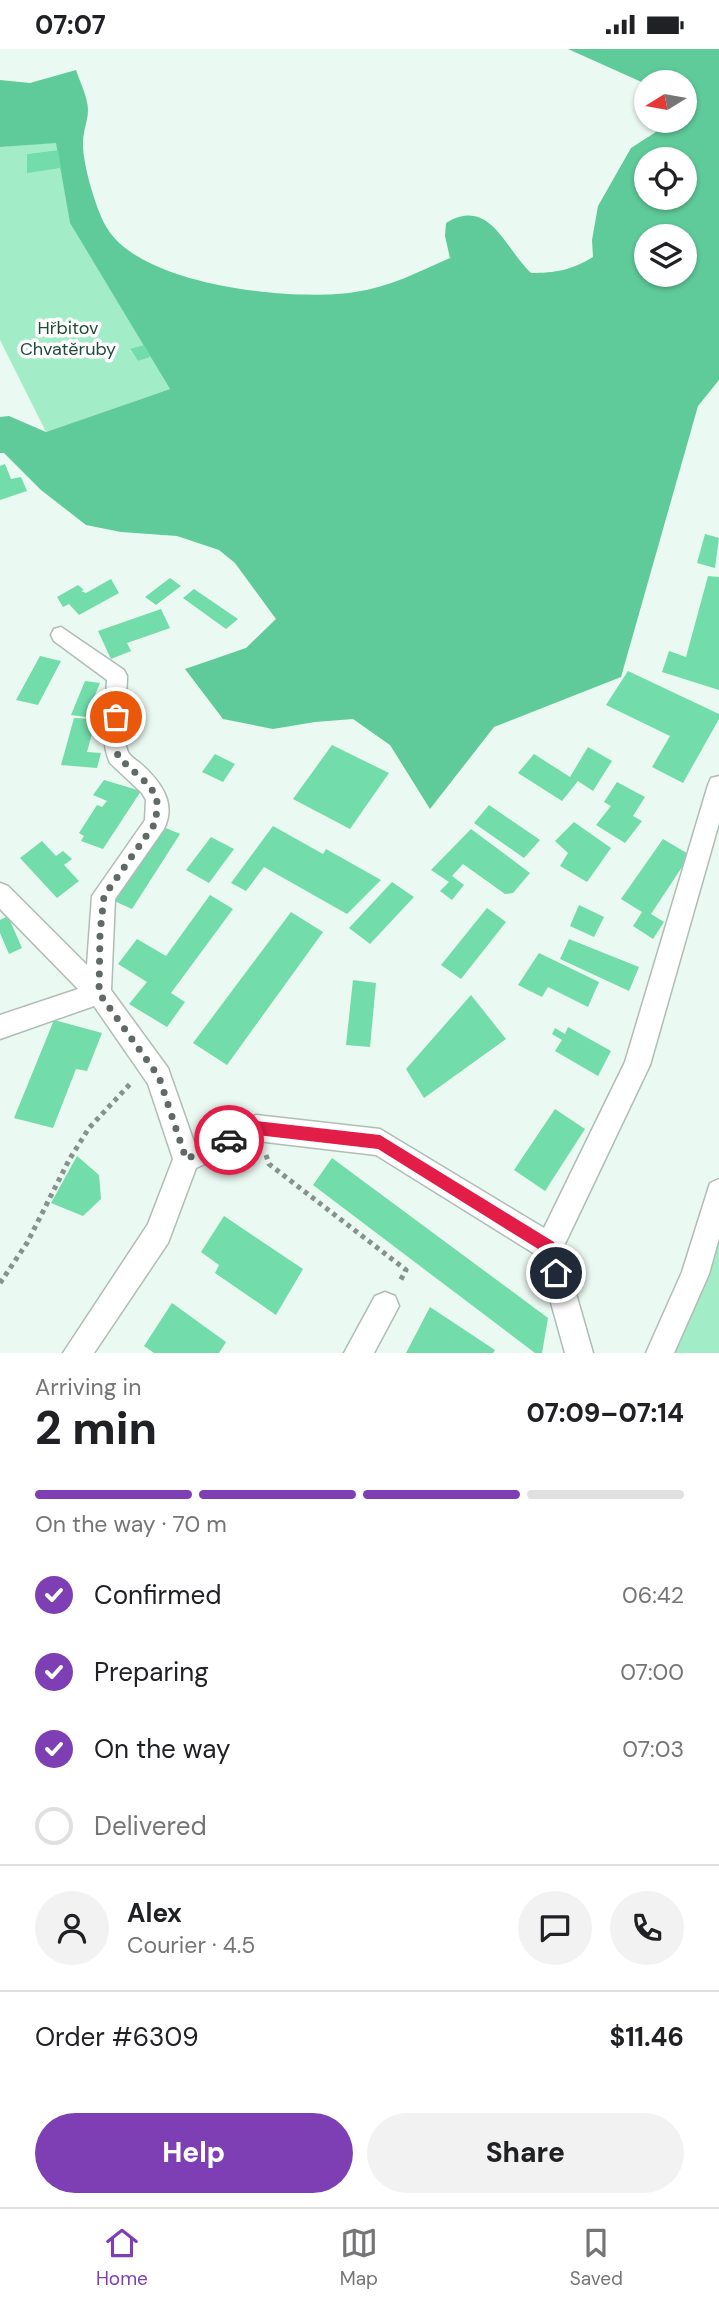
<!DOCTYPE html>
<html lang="en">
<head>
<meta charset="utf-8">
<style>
  body { margin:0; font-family:"DM Sans",sans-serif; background:#f2f2f2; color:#202124; height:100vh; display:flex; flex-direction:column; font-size:26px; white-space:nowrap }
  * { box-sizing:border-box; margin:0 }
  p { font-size:23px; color:#757577 }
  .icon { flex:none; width:38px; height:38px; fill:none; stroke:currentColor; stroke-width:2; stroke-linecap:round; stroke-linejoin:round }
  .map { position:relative; height:1304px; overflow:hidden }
  .drawer { display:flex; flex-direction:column; background:#fff; flex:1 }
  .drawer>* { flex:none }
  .needle { width:46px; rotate:259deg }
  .fabs { position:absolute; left:634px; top:21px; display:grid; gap:14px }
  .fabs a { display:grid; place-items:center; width:63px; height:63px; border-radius:50%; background:#fff; box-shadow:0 2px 5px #0004; font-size:35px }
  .pin { position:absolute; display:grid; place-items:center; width:60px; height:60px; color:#fff; margin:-30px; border:4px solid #fff; border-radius:50%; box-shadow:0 2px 7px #0007 }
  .courier { position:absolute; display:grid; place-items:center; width:70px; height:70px; margin:-35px; border:5px solid #e11d48; border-radius:50%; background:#fff; color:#222; box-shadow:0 2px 9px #0007 }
  .overview em { font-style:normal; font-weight:800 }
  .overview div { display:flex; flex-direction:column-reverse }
  .overview { display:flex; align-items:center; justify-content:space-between; height:119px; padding:0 35px }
  h1 { font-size:46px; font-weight:800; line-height:52px }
  .bar { display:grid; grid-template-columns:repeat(4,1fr); gap:10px 7px; align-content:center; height:84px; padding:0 35px }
  .bar i { height:9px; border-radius:5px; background:#e0e0e0 }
  .bar .current { background:#7e3fb4 }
  .bar p { grid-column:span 4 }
  .line { display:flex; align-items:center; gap:18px; padding:0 35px; border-top:2px solid #e0e0e0 }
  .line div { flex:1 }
  .round { display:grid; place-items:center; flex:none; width:74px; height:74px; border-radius:37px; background:#f2f2f2 }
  ol { padding:0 35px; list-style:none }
  li { display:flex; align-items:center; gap:21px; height:77px }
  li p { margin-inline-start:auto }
  li .icon { padding:7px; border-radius:50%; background:#7e3fb4; color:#fff; stroke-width:4 }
  li:last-child { color:#757577 }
  li i { width:38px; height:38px; border:4px solid #e0e0e0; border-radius:50% }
  .button { display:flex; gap:14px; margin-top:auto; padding:14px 35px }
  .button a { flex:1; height:80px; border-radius:42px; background:#7e3fb4; color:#fff; font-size:28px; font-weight:800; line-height:80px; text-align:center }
  .button a+a { background:#f2f2f2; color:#202124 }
  .status { display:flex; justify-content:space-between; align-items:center; height:49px; padding:0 35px; background:#fff; direction:ltr }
  .status svg { height:19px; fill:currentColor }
  .tabs { display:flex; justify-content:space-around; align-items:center; height:98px; border-top:2px solid #e0e0e0; background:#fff; font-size:19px; color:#757577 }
  .tabs a { display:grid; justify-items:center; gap:4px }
  .tabs .current { color:#7e3fb4 }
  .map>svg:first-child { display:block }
  .green { fill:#a2ecc7 }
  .forest { fill:#5fca9a; fill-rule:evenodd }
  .building { fill:#72dcab }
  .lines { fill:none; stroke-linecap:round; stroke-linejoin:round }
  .minor-casing { stroke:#afbdb5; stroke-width:3 }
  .path { stroke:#87928c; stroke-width:5; stroke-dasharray:4.5 4.5; stroke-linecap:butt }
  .minor { fill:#fff; fill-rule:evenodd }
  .route { fill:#e11d48 }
  .done { stroke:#606965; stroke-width:7; stroke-dasharray:0 12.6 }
  .labels { text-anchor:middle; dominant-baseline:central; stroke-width:7; stroke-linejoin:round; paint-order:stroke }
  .park-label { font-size:18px; fill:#1f4c37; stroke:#fff }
</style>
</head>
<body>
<div class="status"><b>07:07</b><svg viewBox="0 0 49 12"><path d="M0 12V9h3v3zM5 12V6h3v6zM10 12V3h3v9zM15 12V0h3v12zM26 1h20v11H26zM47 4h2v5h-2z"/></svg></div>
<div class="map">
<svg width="719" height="1304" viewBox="0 0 719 1304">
  <rect width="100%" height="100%" fill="#eaf9f1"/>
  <path class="green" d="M56,93L58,101L27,105V123L61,119L70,174L144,296L130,301L138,312L151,308L170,340L46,383L0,291V98Z
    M719,1143V1304H660Z"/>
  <path class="forest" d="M568,0H719V331L698,357L621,628L494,678L430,760L390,696L353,670L315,673L273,680L223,670L185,620L246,599L276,570L235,514L219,501L177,487L121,483L86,476L41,441L4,404H0V368L9,367L46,383L170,340L70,174L56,94L0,98V31L30,34L76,21C80,33 88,49 88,61C88,72 83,82 83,93C82,113 96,161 107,179C141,237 294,253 355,243C390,238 418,223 450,209L445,187L446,174C490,147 505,200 531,224C555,224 572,221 593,208L592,191L598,157L631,99L673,72H684V33H646V35ZM646,110H684V149H646ZM646,187H684V226H646Z"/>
  <path class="building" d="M58,101L61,119L27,124V105Z
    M144,296L151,308L138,312L130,300Z
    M5,415L11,430L21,428L27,442L0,451V417Z
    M705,485L719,489L715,519L697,514Z
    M708,527L719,528V641L662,623L669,602L686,608Z
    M170,529L181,537L156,556L145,548Z
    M111,530L119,544L79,566L69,555L63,558L57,548L78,536L84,541L81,542L86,544Z
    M194,540L238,570L226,580L183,549Z
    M161,560L170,579L127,594L131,602L111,610L98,582Z
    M40,607L61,612L38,656L16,651Z
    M628,622L719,665V670L683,734L652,718L670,687L606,656Z
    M85,632L100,634L86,668L71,666Z
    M74,669L96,670L87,703L101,704L97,719L61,716Z
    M332,696L389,724L350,780L293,750Z
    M588,698L612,712L593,742L578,732L562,752L518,724L534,705L570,728Z
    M215,705L235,715L223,733L202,723Z
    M104,731L141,742L103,800L81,792L84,787L79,784L97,756L102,758L107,752L93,746Z
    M617,733L645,748L633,767L642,772L625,794L596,776L611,757L604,753Z
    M489,756L540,791L524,809L474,774Z
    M574,773L611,799L587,833L560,817L568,804L555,792Z
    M161,777L180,785L132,860L112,851Z
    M273,777L323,805L326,800L381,831L347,865L264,818L246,842L231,834Z
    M471,780L530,824L513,844L505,845L463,815L452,827L464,836L452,851L440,842L449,833L431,821Z
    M211,788L234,800L209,834L186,821Z
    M663,790L690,806L651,865L664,873L653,890L633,877L642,863L621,850Z
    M42,792L56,807L63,802L72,810L64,816L79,832L57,849L20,809Z
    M392,833L414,848L370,895L349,879Z
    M210,846L233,860L171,944L185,953L167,978L129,955L147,933L118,915L137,890L166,907Z
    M579,856L604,868L594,888L570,877Z
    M487,859L506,873L461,930L441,916Z
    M291,863L323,883L227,1016L193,994Z
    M8,867L22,899L9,905L0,884V871Z
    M569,890L639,918L629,942L560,910Z
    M539,904L599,933L588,958L548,938L542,948L518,936Z
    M353,931L376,934L370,998L346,996Z
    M471,946L506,990L424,1049L406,1020Z
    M54,971L102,984L87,1022L76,1020L53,1079L14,1069Z
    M568,978L611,1002L598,1027L555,1002L562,991L552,985L555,979L565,985Z
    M555,1060L585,1080L545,1142L514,1121Z
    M77,1107L99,1126L101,1150L83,1167L51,1154Z
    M332,1109L548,1269L542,1304H535L313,1136Z
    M224,1167L303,1220L276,1266L215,1224L219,1216L201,1203Z
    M172,1254L226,1293L219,1304H154L144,1297Z
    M430,1258L495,1301L493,1304H406Z"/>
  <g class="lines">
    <g class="minor-casing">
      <path id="minor" d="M61,578L124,621L127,627C127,645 121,689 128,703C130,707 137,712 140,714C160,732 177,753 164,780L115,850L111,941L168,1019L194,1093L256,1066L380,1080L544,1179L625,1013L708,736L711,729L719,727V774L650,1016L563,1199L593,1304H565L538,1207L376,1106L257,1092L196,1119L168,1194L94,1304H63L148,1175L173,1110L148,1035L94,957L0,990V966L78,940L0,860V834L8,837L87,916L92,847L145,771L146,751L142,744L110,714C99,690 106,657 107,631L54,592L51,586L54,580Z
        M719,1130V1189L709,1225L674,1304H646L682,1223L710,1134Z
        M385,1243L395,1247L399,1257L374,1304H344L375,1247Z"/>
    </g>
    <path class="path" d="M266,1106L269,1115L406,1221L399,1234
      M0,1234L27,1194L69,1111L89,1079L131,1034"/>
    <use href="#minor" class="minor"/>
  </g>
  <path class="route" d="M256,1072L380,1086L554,1193L564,1224L562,1230L556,1232L551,1230L543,1203L378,1100L257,1086L229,1098L224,1096V1086Z"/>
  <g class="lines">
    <path class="done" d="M116,668L115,688L118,708L150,737L157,750L156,773L104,847L100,885L99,944L159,1028L186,1110L229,1091"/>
  </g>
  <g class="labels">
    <g class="park-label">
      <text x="68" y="279">Hřbitov<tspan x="68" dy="21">Chvatěruby</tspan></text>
    </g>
  </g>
</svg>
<div class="fabs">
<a><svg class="needle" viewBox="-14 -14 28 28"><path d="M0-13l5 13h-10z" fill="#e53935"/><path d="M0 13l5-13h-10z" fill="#757577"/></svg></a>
<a><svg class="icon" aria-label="locate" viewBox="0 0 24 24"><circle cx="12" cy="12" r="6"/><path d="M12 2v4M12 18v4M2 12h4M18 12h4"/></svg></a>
<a><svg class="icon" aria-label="layers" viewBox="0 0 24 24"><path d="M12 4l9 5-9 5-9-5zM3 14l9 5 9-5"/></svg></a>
</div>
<div class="pin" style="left:116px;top:668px;background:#ea580c"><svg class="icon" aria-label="bag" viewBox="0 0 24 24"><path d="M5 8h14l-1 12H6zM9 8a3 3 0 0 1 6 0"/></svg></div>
<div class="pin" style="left:556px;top:1224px;background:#1f2937"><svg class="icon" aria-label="home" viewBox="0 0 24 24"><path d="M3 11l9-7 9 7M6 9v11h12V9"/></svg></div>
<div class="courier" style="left:229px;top:1091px"><svg class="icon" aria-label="car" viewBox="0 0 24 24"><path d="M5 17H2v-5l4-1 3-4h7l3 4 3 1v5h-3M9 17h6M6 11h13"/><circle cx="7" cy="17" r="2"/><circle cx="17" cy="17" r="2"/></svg></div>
</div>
<section class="drawer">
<div class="overview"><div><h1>2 min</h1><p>Arriving in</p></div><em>07:09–07:14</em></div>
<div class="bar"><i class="current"></i><i class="current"></i><i class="current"></i><i></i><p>On the way · 70 m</p></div>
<ol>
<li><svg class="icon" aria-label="check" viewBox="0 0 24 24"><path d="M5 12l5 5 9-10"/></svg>Confirmed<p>06:42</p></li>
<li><svg class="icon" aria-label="check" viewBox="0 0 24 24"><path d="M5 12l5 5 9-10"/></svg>Preparing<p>07:00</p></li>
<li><svg class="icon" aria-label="check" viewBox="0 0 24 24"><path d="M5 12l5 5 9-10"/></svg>On the way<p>07:03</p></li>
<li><i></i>Delivered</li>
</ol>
<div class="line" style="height:126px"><a class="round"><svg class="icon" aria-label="person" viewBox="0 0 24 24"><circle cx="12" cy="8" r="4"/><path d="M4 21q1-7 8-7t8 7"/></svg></a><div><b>Alex</b><p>Courier · 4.5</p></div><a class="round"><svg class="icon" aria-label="chat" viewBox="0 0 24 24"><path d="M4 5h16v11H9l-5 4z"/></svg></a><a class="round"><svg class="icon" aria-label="phone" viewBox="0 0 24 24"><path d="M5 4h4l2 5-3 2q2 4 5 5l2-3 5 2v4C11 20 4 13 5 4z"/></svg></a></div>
<div class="line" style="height:91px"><div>Order #6309</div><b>$11.46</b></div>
<div class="button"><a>Help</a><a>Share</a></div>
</section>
<nav class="tabs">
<a class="current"><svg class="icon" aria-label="home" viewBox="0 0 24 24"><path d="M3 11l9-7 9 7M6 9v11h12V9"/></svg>Home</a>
<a><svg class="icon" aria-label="map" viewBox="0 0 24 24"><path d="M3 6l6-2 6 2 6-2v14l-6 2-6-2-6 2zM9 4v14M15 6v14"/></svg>Map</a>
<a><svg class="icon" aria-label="saved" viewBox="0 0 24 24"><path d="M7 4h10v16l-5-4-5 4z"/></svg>Saved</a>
</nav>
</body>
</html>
